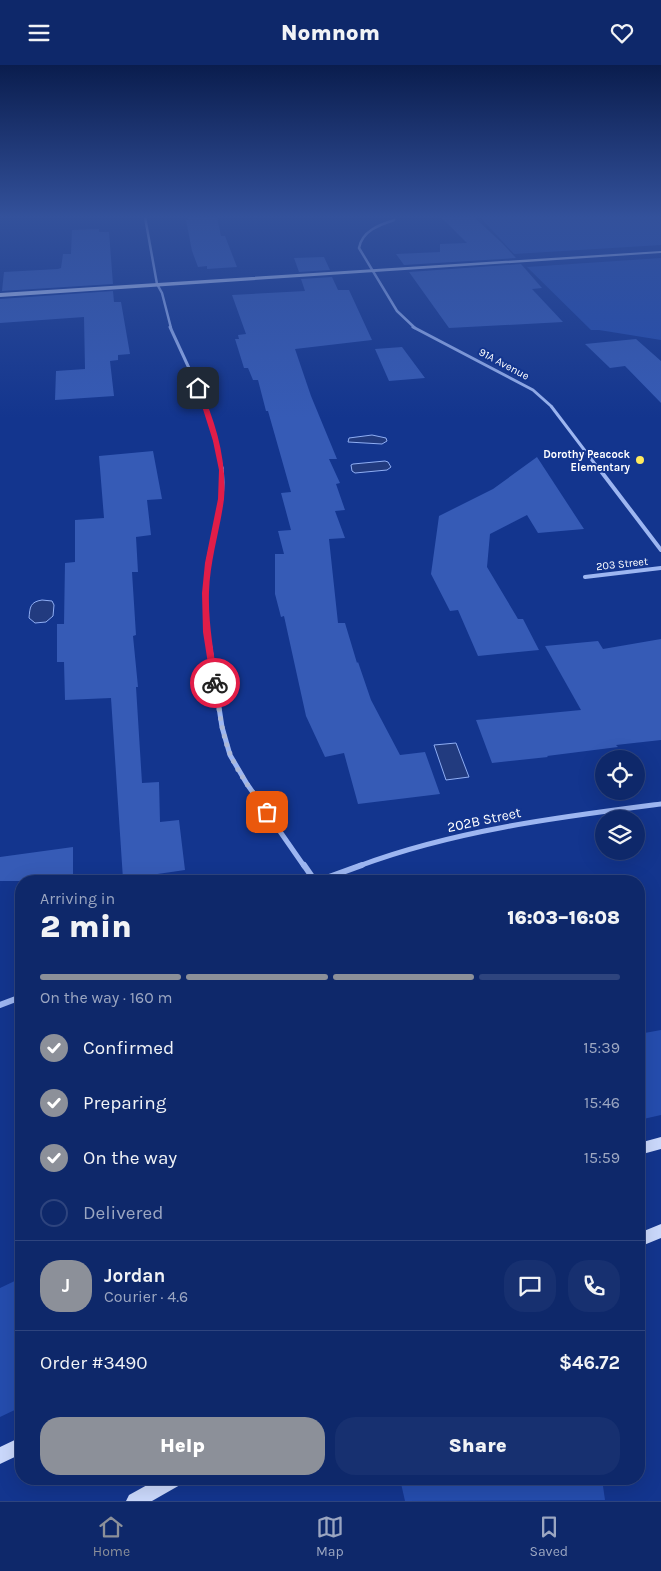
<!DOCTYPE html>
<html lang="en">
<head>
<meta charset="utf-8">
<style>
  body { margin:0; font-family:Karla,sans-serif; background:#173070; color:#f1f3f6; height:100vh; display:flex; flex-direction:column; font-size:19px; white-space:nowrap }
  * { box-sizing:border-box; margin:0 }
  p { font-size:16px; color:#9ba6c1 }
  .icon { flex:none; width:28px; height:28px; fill:none; stroke:currentColor; stroke-width:2; stroke-linecap:round; stroke-linejoin:round }
  .map { position:relative; flex:1; overflow:hidden }
  .panel { position:absolute; left:15px; top:810px; width:630px; height:610px; display:flex; flex-direction:column; background:#0e286a; border-radius:20px; box-shadow:0 5px 20px #0002,0 0 0 1px #2e447e }
  .panel>* { flex:none }
  .controls { position:absolute; left:595px; top:685px; display:grid; gap:10px }
  .controls a { display:grid; place-items:center; width:50px; height:50px; border-radius:50%; background:#0e286a; box-shadow:0 5px 20px #0002,0 0 0 1px #2e447e; font-size:25px }
  .pin { position:absolute; display:grid; place-items:center; width:42px; height:42px; color:#fff; margin:-21px; border-radius:10px; box-shadow:0 2px 8px #0006 }
  .courier { position:absolute; display:grid; place-items:center; width:50px; height:50px; margin:-25px; border:4px solid #e11d48; border-radius:50%; background:#fff; color:#222; box-shadow:0 1px 6px #0007 }
  .overview em { font-style:normal; font-weight:800 }
  .overview div { display:flex; flex-direction:column-reverse }
  .overview { display:flex; align-items:center; justify-content:space-between; height:85px; padding:0 25px }
  h1 { font-size:32px; font-weight:800; line-height:38px }
  .bar { display:grid; grid-template-columns:repeat(4,1fr); gap:8px 5px; align-content:center; height:60px; padding:0 25px }
  .bar i { height:6px; border-radius:4px; background:#2e447e }
  .bar .active { background:#8c9099 }
  .bar p { grid-column:span 4 }
  .line { display:flex; align-items:center; gap:12px; padding:0 25px; border-top:1px solid #2e447e }
  .line div { flex:1 }
  .round { display:grid; place-items:center; flex:none; width:52px; height:52px; border-radius:20px; background:#173070 }
  ol { padding:0 25px; list-style:none }
  li { display:flex; align-items:center; gap:15px; height:55px }
  li p { margin-inline-start:auto }
  li .icon { padding:5px; border-radius:50%; background:#8c9099; color:#fff; stroke-width:4 }
  li:last-child { color:#9ba6c1 }
  li i { width:28px; height:28px; border:2px solid #2e447e; border-radius:50% }
  .button { display:flex; gap:10px; margin-top:auto; padding:10px 25px }
  .button a { flex:1; height:58px; border-radius:20px; background:#8c9099; color:#fff; font-size:20px; font-weight:800; line-height:58px; text-align:center }
  .button a+a { background:#173070; color:#f1f3f6 }
  header { display:flex; justify-content:space-between; align-items:center; height:65px; padding:0 25px; background:#0e286a; font-size:22px; font-weight:800 }
  .menu { display:flex; justify-content:space-around; align-items:center; height:70px; border-top:1px solid #2e447e; background:#0e286a; font-size:14px; color:#9ba6c1 }
  .menu a { display:grid; justify-items:center; gap:2px }
  .menu .active { color:#8c9099 }
  .map>svg:first-child { display:block }
  .green { fill:#254dae }
  .water { fill:#223b7f; stroke:#8faef4 }
  .building { fill:#365bb6 }
  .lines { fill:none; stroke-linecap:round; stroke-linejoin:round }
  .street-far4 { stroke:#9db6f1; stroke-width:2.5 }
  .street-far3 { stroke:#9db6f1; stroke-width:3 }
  .street-far2 { stroke:#9db6f1; stroke-width:4 }
  .street-far1 { stroke:#9db6f1; stroke-width:5 }
  .street { stroke:#9db6f1; stroke-width:6 }
  .secondary { fill:#cbd9fc; fill-rule:evenodd }
  .route { fill:#e11d48 }
  .done { stroke:#acb8d7; stroke-width:5; stroke-dasharray:0 9 }
  .poi-dot { fill:#ffea5d; stroke:#13358e; stroke-width:2 }
  .labels { text-anchor:middle; dominant-baseline:central; stroke-width:4; stroke-linejoin:round; paint-order:stroke }
  .far-street-label { font-size:11px; fill:#fff; stroke:#13358e }
  .far-poi-label { font-size:11px; font-weight:bold; fill:#fff; stroke:#13358e; text-anchor:end }
  .street-label { font-size:14px; fill:#fff; stroke:#13358e }
</style>
</head>
<body>
<header><svg class="icon" aria-label="menu" viewBox="0 0 24 24"><path d="M4 6h16M4 12h16M4 18h16"/></svg>Nomnom<svg class="icon" aria-label="heart" viewBox="0 0 24 24"><path d="M12 20l-8-8c-3-5 5-10 8-4 3-6 11-1 8 4z"/></svg></header>
<div class="map">
<svg width="661" height="1436" viewBox="0 0 661 1436">
  <rect width="100%" height="100%" fill="#13358e"/>
  <path class="green" d="M480,152H661V180L514,189Z
    M661,193V275L599,265H591L527,202Z
    M661,965V1050L639,1055V969Z
    M21,1213V1342L0,1352V1223Z
    M400,1414H602L605,1435L405,1436Z"/>
  <path class="water" d="M372,370L386,373L387,376L382,379L348,377L349,373Z
    M385,396L388,397L391,402L387,405L355,408L352,406L351,400L353,399Z
    M42,535L52,536L54,540L53,551L46,557L35,558L29,553C30,542 30,537 42,535Z
    M456,678L469,712L446,715L434,680Z"/>
  <path class="building" d="M188,152H217L221,171H225L237,202L207,204V201L198,202L192,186L186,155H189Z
    M441,152H474L502,178L516,193L404,200L396,189L440,187V179L467,178Z
    M99,164V167H109L113,219L2,226L4,207L58,204L61,203L63,189H71L72,165Z
    M324,192L330,205L299,207L294,193Z
    M521,199L542,223L532,224L563,257L449,263L409,207Z
    M332,212L338,225H349L372,275L295,284L311,331L337,394H329L340,418L336,419L345,445L335,446L345,473L329,474L338,558H345L357,598L358,597L371,635L400,690L425,687L440,729L358,739L344,688L325,692L306,651L284,551L281,552L275,529V489H284L278,466L291,465L281,428L291,427L268,346H266L258,315H253L248,303H244L235,274H239L238,270L246,269L232,230L305,226L301,214Z
    M113,226L114,237H121L130,289L118,290V295L110,296L114,331L55,335L56,306L85,304L84,252L0,258V234Z
    M636,274L661,296V338L625,301L610,303L585,279Z
    M402,282L425,313L389,316L375,284Z
    M153,386L162,434L147,435L151,470L136,472L138,507H132L136,570L133,571L138,622H136L142,718L159,717L160,757L179,755L185,805L123,814L111,633L65,635L64,597H57V559H64L65,498L75,497V455L104,453L99,391Z
    M537,392L584,464L538,468L527,450L490,469L487,502L518,554H523L539,585L478,591L458,545L450,546L431,509L439,451L493,424Z
    M661,574V675L616,680L618,682L547,691L548,692L492,698L476,655L581,645L545,581L598,576L603,584Z
    M73,782V816H0V792Z"/>
  <g class="lines">
    <path class="street-far4" d="M145,152L157,219L162,228L171,263
      M394,155C379,160 362,166 359,183L397,246L415,263"/>
    <path class="street-far3" d="M170,262L206,340L222,403
      M413,262L533,325L551,341L598,403"/>
    <path class="street-far2" d="M597,401L661,485
      M585,512L661,503
      M209,579C205,552 204,524 208,497C213,467 227,432 221,401"/>
    <path class="street-far1" d="M209,577L222,662L230,690L247,719L304,801
      M359,801C455,765 560,752 661,739"/>
    <path class="street" d="M304,800L315,816
      M318,816L362,800
      M0,940L21,932"/>
    <path class="secondary" d="M661,186V188L0,232V228Z
      M661,1072V1084L639,1090V1078Z
      M661,1159V1173L639,1182V1168Z
      M21,1372V1389L0,1399V1382Z
      M158,1414H183L180,1420L152,1436H126L129,1430Z"/>
  </g>
  <linearGradient id="sky" x2="0" y2="1"><stop stop-color="#0a1d4e"/><stop offset="0.43" stop-color="#33519b"/><stop offset="1" stop-color="#33519b" stop-opacity="0"/></linearGradient>
  <rect width="661" height="353" fill="url(#sky)"/>
  <path class="route" d="M196,322L200,323C216,357 227,396 224,434C220,465 210,495 209,527C208,558 214,588 218,618L215,620L211,618L203,567L202,528L205,498L218,434L219,405L213,376Z"/>
  <g class="lines">
    <path class="done" d="M215,618C219,642 221,668 231,691C240,711 254,729 267,747"/>
  </g>
  <circle class="poi-dot" cx="640" cy="395" r="5"/>
  <g class="labels">
    <g class="far-street-label">
      <text transform="translate(504 299) rotate(28)">91A Avenue</text>
      <text transform="translate(622 499) rotate(-6)">203 Street</text>
    </g>
    <g class="far-poi-label">
      <text x="630" y="389">Dorothy Peacock<tspan x="630" dy="13">Elementary</tspan></text>
    </g>
    <g class="street-label">
      <text transform="translate(484 755) rotate(-12)">202B Street</text>
    </g>
  </g>
</svg>
<div class="controls">
<a><svg class="icon" aria-label="locate" viewBox="0 0 24 24"><circle cx="12" cy="12" r="6"/><path d="M12 2v4M12 18v4M2 12h4M18 12h4"/></svg></a>
<a><svg class="icon" aria-label="layers" viewBox="0 0 24 24"><path d="M12 4l9 5-9 5-9-5zM3 14l9 5 9-5"/></svg></a>
</div>
<div class="pin" style="left:267px;top:747px;background:#ea580c"><svg class="icon" aria-label="bag" viewBox="0 0 24 24"><path d="M5 8h14l-1 12H6zM9 8a3 3 0 0 1 6 0"/></svg></div>
<div class="pin" style="left:198px;top:323px;background:#1f2937"><svg class="icon" aria-label="home" viewBox="0 0 24 24"><path d="M3 11l9-7 9 7M6 9v11h12V9"/></svg></div>
<div class="courier" style="left:215px;top:618px"><svg class="icon" aria-label="bike" viewBox="0 0 24 24"><circle cx="6" cy="16" r="4"/><circle cx="18" cy="16" r="4"/><path d="M6 16l4-8h5l3 8M10 8l3 8H6M13 5h3"/></svg></div>
<section class="panel">
<div class="overview"><div><h1>2 min</h1><p>Arriving in</p></div><em>16:03–16:08</em></div>
<div class="bar"><i class="active"></i><i class="active"></i><i class="active"></i><i></i><p>On the way · 160 m</p></div>
<ol>
<li><svg class="icon" aria-label="check" viewBox="0 0 24 24"><path d="M5 12l5 5 9-10"/></svg>Confirmed<p>15:39</p></li>
<li><svg class="icon" aria-label="check" viewBox="0 0 24 24"><path d="M5 12l5 5 9-10"/></svg>Preparing<p>15:46</p></li>
<li><svg class="icon" aria-label="check" viewBox="0 0 24 24"><path d="M5 12l5 5 9-10"/></svg>On the way<p>15:59</p></li>
<li><i></i>Delivered</li>
</ol>
<div class="line" style="height:90px"><b class="round" style="background:#8c9099;color:#fff">J</b><div><b>Jordan</b><p>Courier · 4.6</p></div><a class="round"><svg class="icon" aria-label="chat" viewBox="0 0 24 24"><path d="M4 5h16v11H9l-5 4z"/></svg></a><a class="round"><svg class="icon" aria-label="phone" viewBox="0 0 24 24"><path d="M5 4h4l2 5-3 2q2 4 5 5l2-3 5 2v4C11 20 4 13 5 4z"/></svg></a></div>
<div class="line" style="height:65px"><div>Order #3490</div><b>$46.72</b></div>
<div class="button"><a>Help</a><a>Share</a></div>
</section>
</div>
<nav class="menu">
<a class="active"><svg class="icon" aria-label="home" viewBox="0 0 24 24"><path d="M3 11l9-7 9 7M6 9v11h12V9"/></svg>Home</a>
<a><svg class="icon" aria-label="map" viewBox="0 0 24 24"><path d="M3 6l6-2 6 2 6-2v14l-6 2-6-2-6 2zM9 4v14M15 6v14"/></svg>Map</a>
<a><svg class="icon" aria-label="saved" viewBox="0 0 24 24"><path d="M7 4h10v16l-5-4-5 4z"/></svg>Saved</a>
</nav>
</body>
</html>
